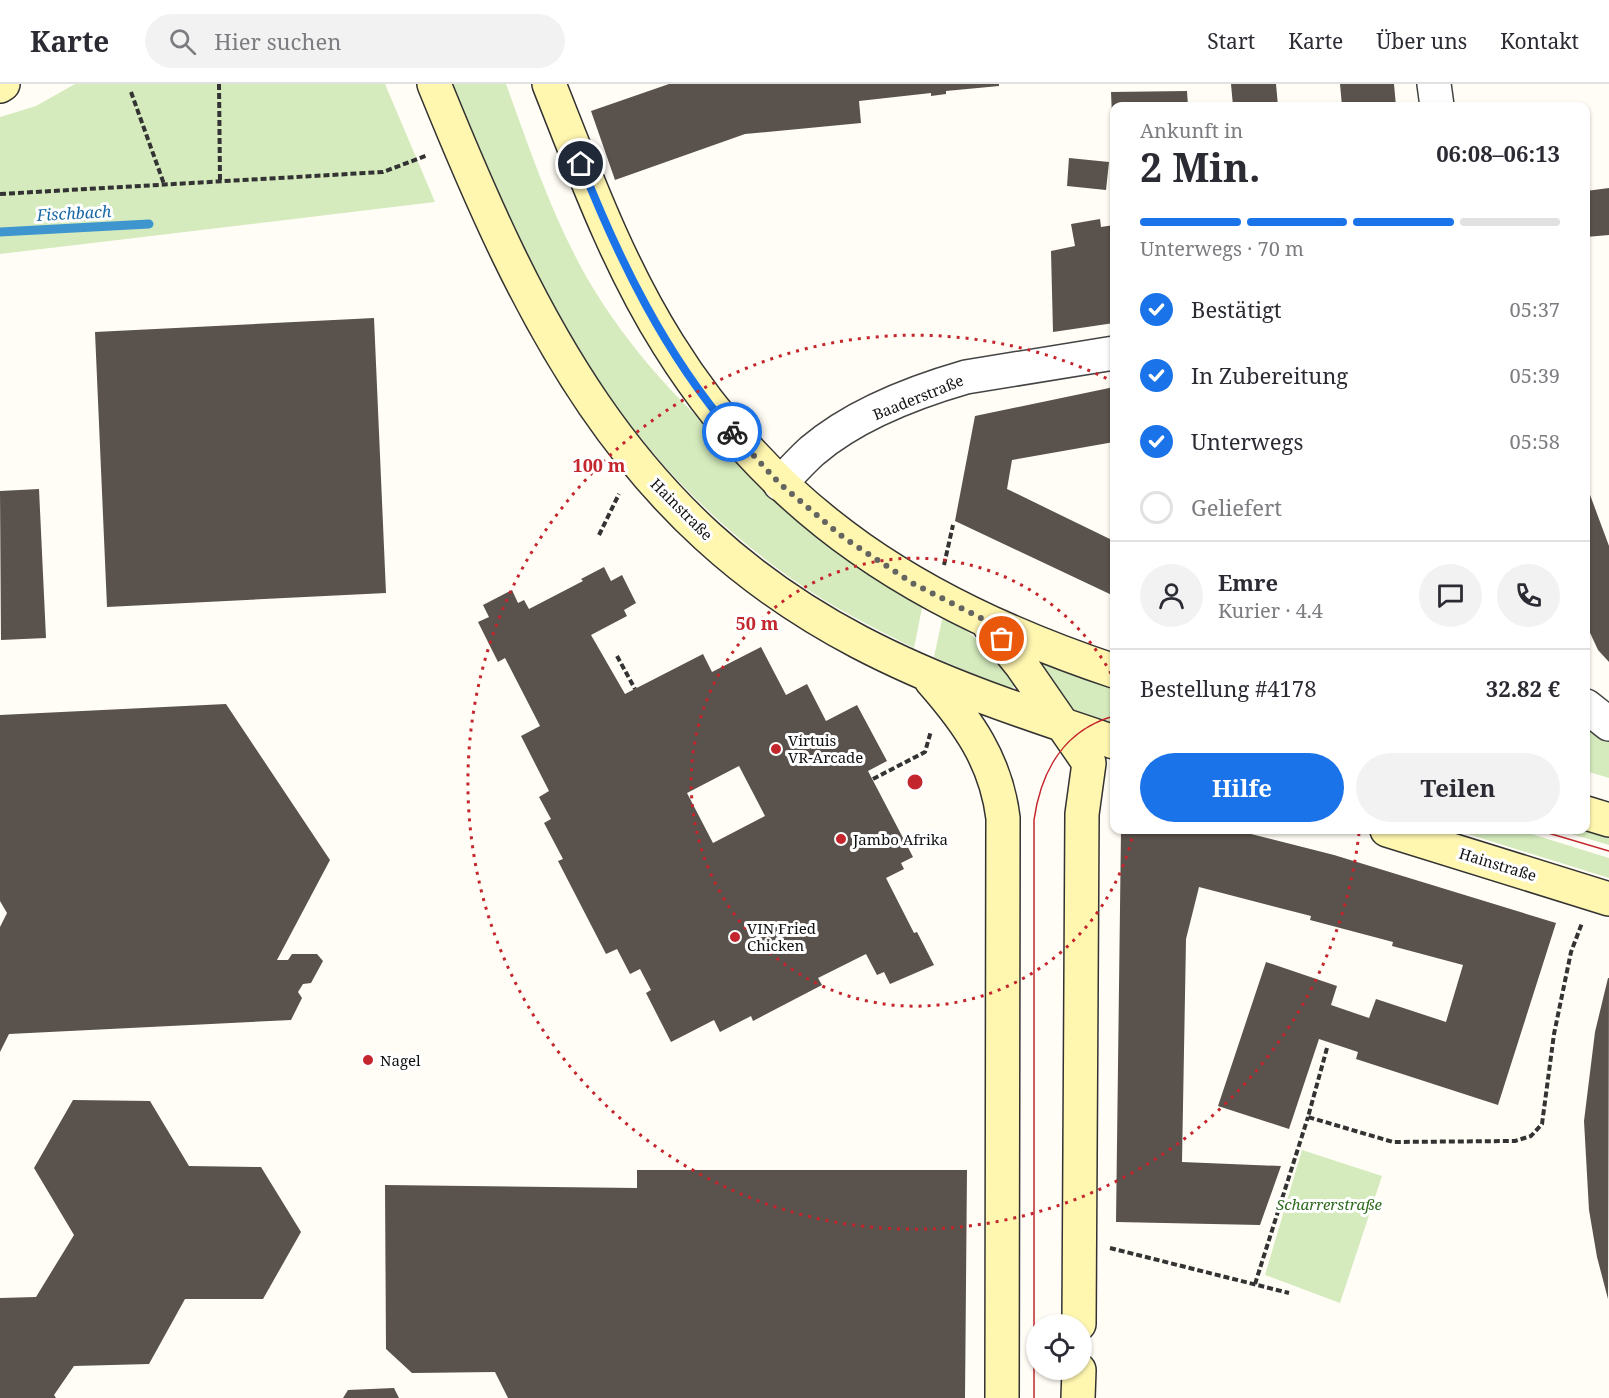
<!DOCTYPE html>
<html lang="de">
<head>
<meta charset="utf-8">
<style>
  body { margin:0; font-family:"Noto Serif",serif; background:#f2f2f3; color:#2b2b33; height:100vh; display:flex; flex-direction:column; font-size:22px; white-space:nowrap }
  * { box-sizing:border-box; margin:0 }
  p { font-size:20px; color:#7c7c81 }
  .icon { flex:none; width:33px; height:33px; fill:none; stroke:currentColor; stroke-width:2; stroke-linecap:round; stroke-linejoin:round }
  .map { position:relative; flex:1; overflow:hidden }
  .details { position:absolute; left:1110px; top:18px; width:480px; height:732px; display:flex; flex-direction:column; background:#fff; border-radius:12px; box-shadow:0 2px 4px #0004 }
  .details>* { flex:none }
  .controls { position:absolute; left:1026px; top:1230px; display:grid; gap:12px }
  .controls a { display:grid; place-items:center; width:66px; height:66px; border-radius:50%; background:#fff; box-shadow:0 2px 4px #0004; font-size:30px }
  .pin { position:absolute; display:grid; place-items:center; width:51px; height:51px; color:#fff; margin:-26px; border:3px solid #fff; border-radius:50%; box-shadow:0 2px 6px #0007 }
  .courier { position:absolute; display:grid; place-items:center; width:60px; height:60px; margin:-30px; border:4px solid #1a73e8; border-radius:50%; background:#fff; color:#222; box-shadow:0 2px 8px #0007 }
  .overview em { font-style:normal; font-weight:700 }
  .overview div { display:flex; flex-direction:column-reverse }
  .overview { display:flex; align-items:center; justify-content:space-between; height:102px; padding:0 30px }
  h1 { font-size:39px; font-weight:700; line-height:45px }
  .bar { display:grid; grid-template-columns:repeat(4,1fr); gap:9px 6px; align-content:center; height:72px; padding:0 30px }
  .bar i { height:8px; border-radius:4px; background:#e1e1e2 }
  .bar .selected { background:#1a73e8 }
  .bar p { grid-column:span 4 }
  .line { display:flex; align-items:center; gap:15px; padding:0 30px; border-top:2px solid #e1e1e2 }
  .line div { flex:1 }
  .round { display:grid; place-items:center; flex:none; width:63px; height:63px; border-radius:32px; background:#f2f2f3 }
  ol { padding:0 30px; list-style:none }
  li { display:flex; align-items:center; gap:18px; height:66px }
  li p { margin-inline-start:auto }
  li .icon { padding:6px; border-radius:50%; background:#1a73e8; color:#fff; stroke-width:4 }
  li:last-child { color:#7c7c81 }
  li i { width:33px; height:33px; border:3px solid #e1e1e2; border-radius:50% }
  .cta { display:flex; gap:12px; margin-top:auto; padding:12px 30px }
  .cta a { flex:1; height:69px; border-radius:36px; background:#1a73e8; color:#fff; font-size:24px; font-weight:700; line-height:69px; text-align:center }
  .cta a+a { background:#f2f2f3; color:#2b2b33 }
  header { display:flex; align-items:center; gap:36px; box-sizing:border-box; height:84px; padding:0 30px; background:#fff; border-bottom:2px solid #e1e1e2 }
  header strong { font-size:28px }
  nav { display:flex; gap:33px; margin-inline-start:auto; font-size:21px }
  .search { width:420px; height:54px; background:#f2f2f3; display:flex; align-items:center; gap:15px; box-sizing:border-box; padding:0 21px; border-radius:33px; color:#7c7c81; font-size:22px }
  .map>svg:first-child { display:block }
  .green { fill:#d5ebbd }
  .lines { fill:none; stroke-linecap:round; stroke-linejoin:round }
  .stream { stroke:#3f96cf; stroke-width:9 }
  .building { fill:#5a524d; fill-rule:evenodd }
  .street-casing { stroke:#444; stroke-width:36 }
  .secondary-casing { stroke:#333; stroke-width:36 }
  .path { stroke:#333; stroke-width:4; stroke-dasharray:6 3; stroke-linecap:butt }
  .street { stroke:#fff; stroke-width:33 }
  .secondary { stroke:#fff6b0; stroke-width:33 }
  .tram { stroke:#c4262e; stroke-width:1.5 }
  .done { stroke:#646461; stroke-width:6; stroke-dasharray:0 10.8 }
  .route { stroke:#1a73e8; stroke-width:8 }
  .ring { fill:none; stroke:#c4262e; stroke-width:3; stroke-dasharray:3 6 }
  .poi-dot { fill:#c4262e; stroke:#fff; stroke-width:2 }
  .labels { text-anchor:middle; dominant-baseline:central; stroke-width:6; stroke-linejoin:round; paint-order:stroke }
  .street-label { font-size:15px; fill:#111; stroke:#fff }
  .poi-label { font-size:15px; fill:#111; stroke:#fff; text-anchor:start }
  .park-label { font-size:15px; font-style:italic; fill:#2f6b1f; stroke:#fff }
  .water-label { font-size:16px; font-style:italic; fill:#1768a6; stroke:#fff }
  .centre { fill:#c4262e; stroke:#fff; stroke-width:3 }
  .ring-label { font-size:18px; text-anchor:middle; font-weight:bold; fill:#c4262e; stroke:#fff; stroke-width:6; stroke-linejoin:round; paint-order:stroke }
</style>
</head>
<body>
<header>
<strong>Karte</strong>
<div class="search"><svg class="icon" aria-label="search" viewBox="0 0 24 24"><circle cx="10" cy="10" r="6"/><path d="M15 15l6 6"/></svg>Hier suchen</div>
<nav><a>Start</a><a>Karte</a><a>Über uns</a><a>Kontakt</a></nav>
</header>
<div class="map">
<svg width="1609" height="1314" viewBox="0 0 1609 1314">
  <rect width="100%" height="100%" fill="#fffdf5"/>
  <path class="green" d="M75,0H385L435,118L0,170V33L36,22Z
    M453,0H506C531,69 555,141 593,204C673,336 805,425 923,519L914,564C872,543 830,522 792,495C609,366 534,201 453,0Z
    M943,531C975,549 993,571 1015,599L1014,603L1008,605L934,573Z
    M1041,574L1114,597V639L1065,623L1039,578Z
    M1586,630L1609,653V694L1586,687Z
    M1455,746H1518L1609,774V794Z
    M1558,746L1609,749V761Z
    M1302,1066L1382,1092L1340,1219L1265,1191Z"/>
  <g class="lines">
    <path class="stream" d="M0,148L149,140"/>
  </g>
  <path class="building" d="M669,0H999V2L946,7V10L931,12V9L859,17L861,39L745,50L615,96L591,27Z
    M1231,0H1276L1278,22H1233Z
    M1340,0H1394L1396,22H1342Z
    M1187,7L1188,22H1114V32H1112L1111,8Z
    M1069,74L1109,78L1106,106L1067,102Z
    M1609,104V151L1586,153V107Z
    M1100,135L1101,143L1114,141V239L1053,248L1051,167L1075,162L1071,140Z
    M374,234L386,509L107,523L95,248Z
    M1114,303V358L1012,376L1007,405L1114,457V512L955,437L975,332Z
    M1586,400L1609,462V578L1598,566L1586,540Z
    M39,405L46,554L1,556L0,407Z
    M604,483L611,497L622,491L636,519L624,526L627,532L591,551L625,610L703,570L712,588L761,563L786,611L807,600L826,637L857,621L887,677L868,687L913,773L901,779L904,785L886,794L914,849L917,848L934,881L890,900L884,888L877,891L866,870L818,894L822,901L753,937L751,932L720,948L714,936L671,958L646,909L651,906L640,885L630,890L617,865L606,870L558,777L563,775L544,739L551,735L539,713L549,707L521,652L540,642L505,574L498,578L478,538L489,533L483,521L512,506L518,519L524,516L529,525L583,497L581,495ZM739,682L765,732L713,759L687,709Z
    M226,620L330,776L277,876H288L292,870H317L323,877L311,899L303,900L298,908L302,914L291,936L9,950L0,968V843L7,829L0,817V631Z
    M1121,746H1235L1334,771L1556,839L1498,1021L1356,975L1358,968L1319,955L1289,1045L1218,1022L1266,878L1337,902L1331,921L1369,934L1376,915L1446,938L1463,881L1392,862L1393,858L1310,836L1311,832L1199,803L1186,855L1182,1078L1281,1082L1260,1141L1116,1138Z
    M1608,894H1609L1608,1215L1597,1173L1589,1126L1584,1037L1595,948Z
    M73,1016L150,1017L189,1082L261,1083L301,1148L263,1215H185L149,1280L74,1282L54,1311L56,1314H0V1214L36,1213L74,1151L34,1084Z
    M637,1086H967L965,1314H508L495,1288L412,1289L386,1265L385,1101L637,1104Z
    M394,1304L399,1314H343L348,1306Z"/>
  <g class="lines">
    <g class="street-casing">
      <path id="street" d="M1434,0L1437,22
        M780,400C790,389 801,377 812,367C854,331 914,308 966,293L1114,269
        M1586,622L1609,640"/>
    </g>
    <g class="secondary-casing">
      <path id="secondary" d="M434,0C529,234 624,435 859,558C941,601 1027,629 1114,658
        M549,0C584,88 617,179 668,260C775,432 925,524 1114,587
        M0,2L3,0
        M989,541L1022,582L1089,679L1082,730L1079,1240
        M931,596C968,638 996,677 1003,734L1002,1314
        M1586,729L1609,736
        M1387,746L1609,815
        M1078,1314L1079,1286"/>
    </g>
    <path class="path" d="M219,0L220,97
      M131,8L164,100
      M0,110L383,88L428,71
      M599,451L619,410
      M944,481L953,441
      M617,572L635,605
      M873,695L925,668L931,647
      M1327,964L1308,1033L1393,1058L1515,1057L1531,1052L1542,1040L1554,950L1571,868L1582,839
      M1110,1164L1289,1209
      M1255,1200L1308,1033"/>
    <use href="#street" class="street"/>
    <use href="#secondary" class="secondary"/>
    <path class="tram" d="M1538,746L1609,767
      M1034,1314V736C1041,687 1064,646 1114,632"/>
  </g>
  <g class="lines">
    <path class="done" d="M732,348L780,400L844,454L914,500L983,535L1002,555"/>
    <path class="route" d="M581,80C619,176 665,270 732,348"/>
  </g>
  <g class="ring">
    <path d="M1134 746A224 224 0 1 1 1114 595"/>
    <path d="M1359 749A447 447 0 1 1 1114 298"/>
  </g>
  <g class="poi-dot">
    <circle cx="776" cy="665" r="6"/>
    <circle cx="841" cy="755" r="6"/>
    <circle cx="735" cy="853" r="6"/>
    <circle cx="368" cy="976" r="6"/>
  </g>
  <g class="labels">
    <g class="street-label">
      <text transform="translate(918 313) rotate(-22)">Baaderstraße</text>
      <text transform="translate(682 425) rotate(45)">Hainstraße</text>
      <text transform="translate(1498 780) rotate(17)">Hainstraße</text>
    </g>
    <g class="poi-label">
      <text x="788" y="656">Virtuis<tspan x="788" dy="17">VR-Arcade</tspan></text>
      <text x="853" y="755">Jambo Afrika</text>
      <text x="747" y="844">VIN Fried<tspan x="747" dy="17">Chicken</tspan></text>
      <text x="380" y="976">Nagel</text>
    </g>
    <g class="park-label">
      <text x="1329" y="1120">Scharrerstraße</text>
    </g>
    <g class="water-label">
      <text transform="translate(74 129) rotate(-3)">Fischbach</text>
    </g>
  </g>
  <circle cx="915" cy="698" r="9" class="centre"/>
  <g class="ring-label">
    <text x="599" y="388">100 m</text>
    <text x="757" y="546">50 m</text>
  </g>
</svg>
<div class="controls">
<a><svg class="icon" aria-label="locate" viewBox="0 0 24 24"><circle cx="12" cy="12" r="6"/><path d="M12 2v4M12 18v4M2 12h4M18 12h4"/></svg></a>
</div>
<div class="pin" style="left:1002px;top:555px;background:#ea580c"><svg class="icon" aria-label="bag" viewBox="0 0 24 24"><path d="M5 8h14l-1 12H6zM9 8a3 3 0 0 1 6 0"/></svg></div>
<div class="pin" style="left:581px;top:80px;background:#1f2937"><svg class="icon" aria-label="home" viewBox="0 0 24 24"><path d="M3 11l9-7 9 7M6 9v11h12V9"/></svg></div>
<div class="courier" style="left:732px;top:348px"><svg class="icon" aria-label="bike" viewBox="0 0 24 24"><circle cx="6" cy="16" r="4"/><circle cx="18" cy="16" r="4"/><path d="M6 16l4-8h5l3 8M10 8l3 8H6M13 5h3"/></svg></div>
<section class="details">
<div class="overview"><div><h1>2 Min.</h1><p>Ankunft in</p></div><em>06:08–06:13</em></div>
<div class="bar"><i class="selected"></i><i class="selected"></i><i class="selected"></i><i></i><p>Unterwegs · 70 m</p></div>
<ol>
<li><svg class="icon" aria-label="check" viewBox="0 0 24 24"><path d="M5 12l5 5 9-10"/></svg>Bestätigt<p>05:37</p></li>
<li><svg class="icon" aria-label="check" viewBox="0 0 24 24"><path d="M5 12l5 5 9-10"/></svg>In Zubereitung<p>05:39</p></li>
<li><svg class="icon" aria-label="check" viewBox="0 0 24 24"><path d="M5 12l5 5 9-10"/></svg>Unterwegs<p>05:58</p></li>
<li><i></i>Geliefert</li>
</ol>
<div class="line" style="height:108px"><a class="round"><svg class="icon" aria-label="person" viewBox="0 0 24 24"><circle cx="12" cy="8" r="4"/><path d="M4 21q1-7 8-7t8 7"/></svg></a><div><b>Emre</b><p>Kurier · 4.4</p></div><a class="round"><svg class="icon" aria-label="chat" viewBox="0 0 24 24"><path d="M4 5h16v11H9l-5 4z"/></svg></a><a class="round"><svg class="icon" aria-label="phone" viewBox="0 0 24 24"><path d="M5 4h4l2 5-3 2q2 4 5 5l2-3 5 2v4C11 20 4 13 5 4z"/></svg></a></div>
<div class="line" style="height:78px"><div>Bestellung #4178</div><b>32.82 €</b></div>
<div class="cta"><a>Hilfe</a><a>Teilen</a></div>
</section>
</div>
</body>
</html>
